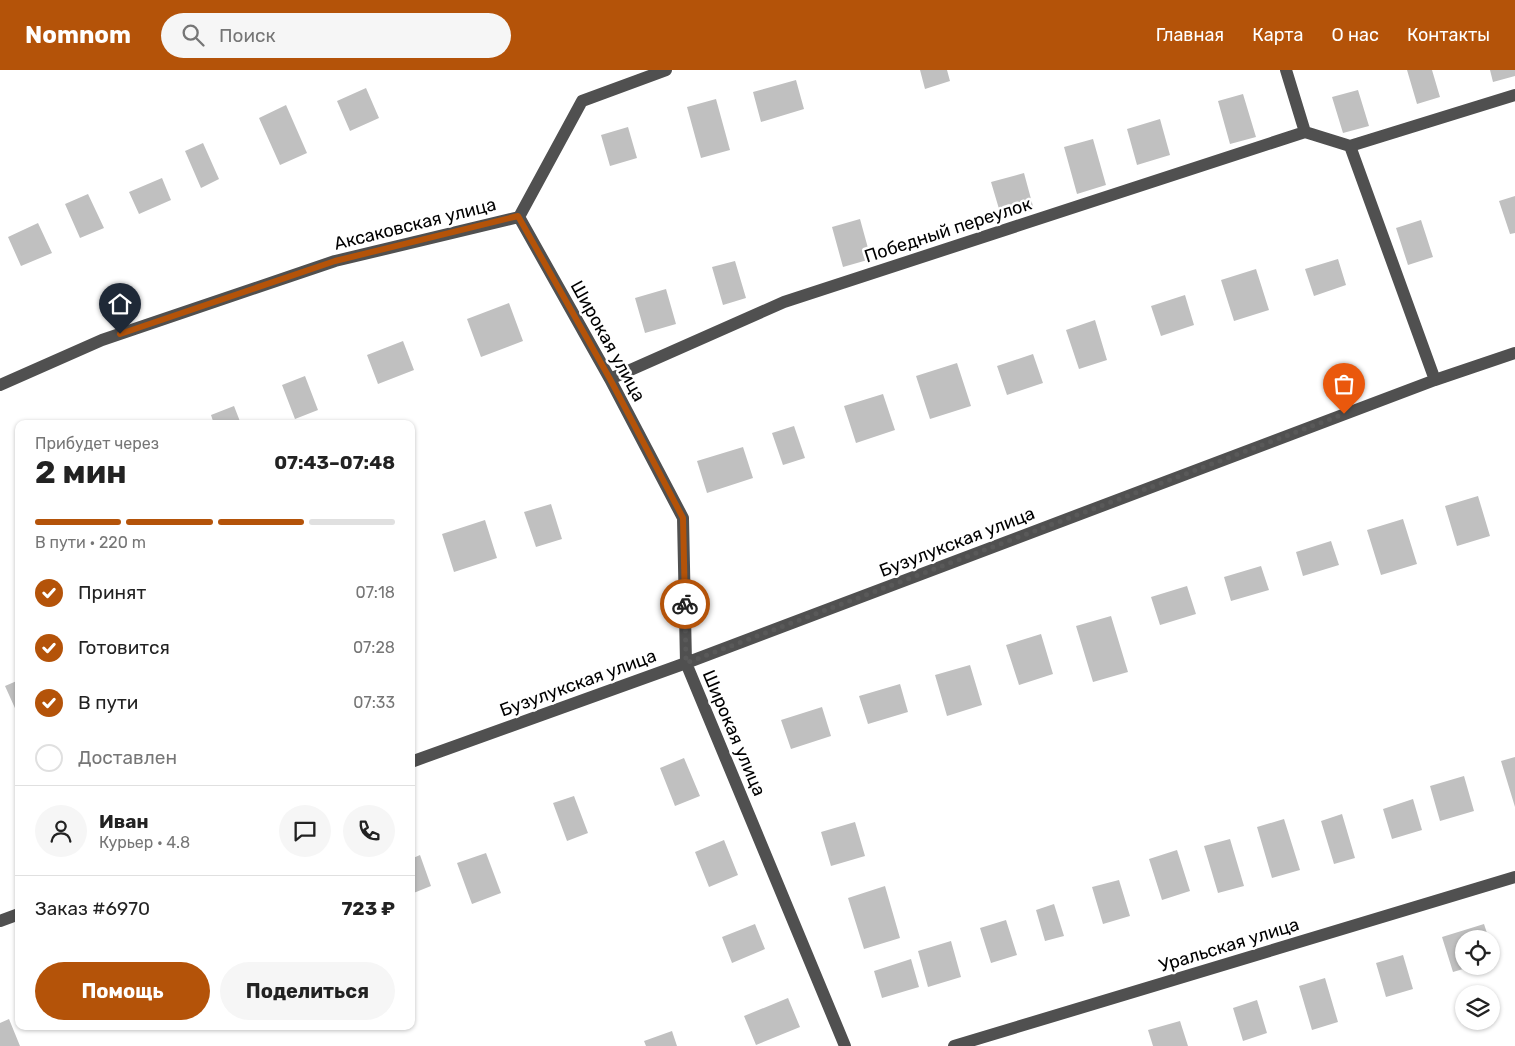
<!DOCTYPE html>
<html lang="ru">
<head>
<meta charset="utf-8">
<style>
  body { margin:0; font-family:Rubik,sans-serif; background:#f6f6f6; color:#222; height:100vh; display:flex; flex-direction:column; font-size:19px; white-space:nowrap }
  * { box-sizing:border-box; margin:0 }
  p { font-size:16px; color:#767676 }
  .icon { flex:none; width:28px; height:28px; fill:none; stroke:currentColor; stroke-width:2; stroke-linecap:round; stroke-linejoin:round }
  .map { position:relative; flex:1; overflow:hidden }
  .sheet { position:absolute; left:15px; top:350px; width:400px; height:610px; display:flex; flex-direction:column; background:#fff; border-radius:10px; box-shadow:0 1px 4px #0004 }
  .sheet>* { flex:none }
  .buttons { position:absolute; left:1455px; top:860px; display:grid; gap:10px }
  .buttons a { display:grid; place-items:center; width:45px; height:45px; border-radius:50%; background:#fff; box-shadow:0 1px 4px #0004; font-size:25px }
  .pin { position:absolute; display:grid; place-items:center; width:42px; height:42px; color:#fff; margin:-51px -21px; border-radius:50% 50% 50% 0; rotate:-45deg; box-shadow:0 0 5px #0007 }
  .pin .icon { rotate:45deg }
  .courier { position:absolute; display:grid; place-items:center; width:50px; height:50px; margin:-25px; border:4px solid #b45309; border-radius:50%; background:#fff; color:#222; box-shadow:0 1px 6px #0007 }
  .summary em { font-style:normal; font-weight:700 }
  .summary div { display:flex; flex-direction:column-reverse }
  .summary { display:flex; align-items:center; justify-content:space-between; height:85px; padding:0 20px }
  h1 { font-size:32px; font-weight:700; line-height:38px }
  .bar { display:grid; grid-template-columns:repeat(4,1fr); gap:8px 5px; align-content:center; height:60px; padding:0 20px }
  .bar i { height:6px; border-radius:4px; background:#e0e0e0 }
  .bar .current { background:#b45309 }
  .bar p { grid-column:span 4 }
  .line { display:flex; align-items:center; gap:12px; padding:0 20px; border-top:1px solid #e0e0e0 }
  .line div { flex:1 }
  .round { display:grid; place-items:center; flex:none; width:52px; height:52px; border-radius:26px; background:#f6f6f6 }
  ol { padding:0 20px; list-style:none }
  li { display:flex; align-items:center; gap:15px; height:55px }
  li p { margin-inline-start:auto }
  li .icon { padding:5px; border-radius:50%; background:#b45309; color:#fff; stroke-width:4 }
  li:last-child { color:#767676 }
  li i { width:28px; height:28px; border:2px solid #e0e0e0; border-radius:50% }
  .cta { display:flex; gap:10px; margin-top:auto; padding:10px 20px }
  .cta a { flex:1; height:58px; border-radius:30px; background:#b45309; color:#fff; font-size:20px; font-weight:700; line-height:58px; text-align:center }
  .cta a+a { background:#f6f6f6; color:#222 }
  header { display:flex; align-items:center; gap:30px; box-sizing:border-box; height:70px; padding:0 25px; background:#b45309; color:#fff }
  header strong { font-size:24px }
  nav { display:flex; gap:28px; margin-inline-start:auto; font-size:18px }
  .search { width:350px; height:45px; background:#f6f6f6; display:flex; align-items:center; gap:12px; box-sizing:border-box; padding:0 18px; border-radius:28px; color:#767676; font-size:19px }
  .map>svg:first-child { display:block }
  .building { fill:#c0c0c0 }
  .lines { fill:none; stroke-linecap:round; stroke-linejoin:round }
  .minor { stroke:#505050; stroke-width:12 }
  .done { stroke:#595959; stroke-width:5; stroke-dasharray:0 9 }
  .route { stroke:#b45309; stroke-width:6 }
  .labels { text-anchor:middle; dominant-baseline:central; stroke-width:5; stroke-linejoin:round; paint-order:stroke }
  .street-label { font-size:18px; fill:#000; stroke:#fff }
</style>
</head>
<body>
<header>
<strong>Nomnom</strong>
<div class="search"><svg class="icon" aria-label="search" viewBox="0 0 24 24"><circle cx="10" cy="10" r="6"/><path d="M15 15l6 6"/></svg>Поиск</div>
<nav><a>Главная</a><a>Карта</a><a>О нас</a><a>Контакты</a></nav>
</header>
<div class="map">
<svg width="1515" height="976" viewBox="0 0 1515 976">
  <rect width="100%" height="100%" fill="#fff"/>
  <path class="building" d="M920,0H947L950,11L925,19Z
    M1407,0H1432L1440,27L1417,34Z
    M1490,0H1515V6L1493,12Z
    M796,10L804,39L761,52L753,22Z
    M366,18L379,48L350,61L337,31Z
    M1358,20L1369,56L1343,63L1332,27Z
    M1243,24L1256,67L1230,74L1218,31Z
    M716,29L730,80L701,88L687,37Z
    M286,35L307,83L280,95L259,48Z
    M1160,49L1170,85L1137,95L1127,59Z
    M628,57L637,88L610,96L601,65Z
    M1093,69L1106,115L1077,124L1064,77Z
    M203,73L219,109L201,118L185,81Z
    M1024,103L1034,140L1002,149L991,112Z
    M162,108L171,130L139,144L129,122Z
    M88,124L104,158L80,168L65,134Z
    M1515,126V163L1510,164L1499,131Z
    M860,149L871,189L843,197L832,157Z
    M1421,150L1433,187L1408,195L1396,158Z
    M38,153L52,183L21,196L8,167Z
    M1338,189L1346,215L1314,226L1305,199Z
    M735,191L746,228L723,235L712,197Z
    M1256,199L1269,240L1234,251L1221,210Z
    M666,219L676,254L645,263L635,228Z
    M1185,225L1194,255L1161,266L1151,236Z
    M509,233L523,271L481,287L467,249Z
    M1095,250L1107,290L1079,299L1066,260Z
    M403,271L414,300L378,314L367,285Z
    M1033,284L1043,313L1007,325L997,296Z
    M957,293L971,336L930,349L916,306Z
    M305,306L318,340L295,349L282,315Z
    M883,324L895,360L856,373L844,336Z
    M234,336L241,354H214L211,345Z
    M794,356L805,388L783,395L772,363Z
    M743,377L753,408L707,423L697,391Z
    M1478,426L1490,466L1457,476L1445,436Z
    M551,434L562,469L536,477L524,442Z
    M1403,449L1417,494L1381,505L1367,460Z
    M485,450L497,488L454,502L442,464Z
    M1331,471L1339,495L1303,506L1296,482Z
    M1261,496L1269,520L1231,531L1224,507Z
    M1187,516L1196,544L1160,555L1151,527Z
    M1111,546L1128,602L1093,612L1076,556Z
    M1041,564L1053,604L1019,615L1006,575Z
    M970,595L982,635L947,646L935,605Z
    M19,610V647L5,616Z
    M900,614L908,642L868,654L859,626Z
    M822,637L831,666L791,679L781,650Z
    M1515,687V737L1501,691Z
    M684,688L700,726L675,736L660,698Z
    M1464,706L1474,741L1440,751L1430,716Z
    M574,726L588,763L567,771L553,733Z
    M1413,729L1422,760L1392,769L1383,739Z
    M1342,744L1355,788L1334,794L1321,751Z
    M1284,749L1300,800L1272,808L1257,757Z
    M855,752L865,786L831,796L821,762Z
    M1230,769L1244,816L1218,823L1204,776Z
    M724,770L738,805L709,817L695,782Z
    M1177,780L1190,821L1162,830L1149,789Z
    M486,783L501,823L472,834L457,793Z
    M420,785L431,816L411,824V789Z
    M1119,810L1130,846L1103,854L1092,817Z
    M885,816L900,868L864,879L848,828Z
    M1054,834L1064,866L1045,871L1036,840Z
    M1006,850L1017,885L991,893L980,858Z
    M755,854L765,879L732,893L722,867Z
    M1484,854L1489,869H1464V896L1470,897L1453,902L1442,867Z
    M951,871L961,907L928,917L918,881Z
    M1403,885L1413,919L1386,927L1376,893Z
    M911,889L919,917L882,928L874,901Z
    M1325,908L1338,952L1312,960L1299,916Z
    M788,928L800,957L756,975L744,946Z
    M1257,930L1267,963L1243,971L1233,938Z
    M9,949L20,976H0V953Z
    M1180,951L1188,976H1153L1148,960Z
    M672,961L677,976H646L644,971Z"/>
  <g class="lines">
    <path class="minor" d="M1286,0L1305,62L1350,76L1435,310
      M1350,76L1515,25
      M519,147L610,309L683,448L686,593L845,976
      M610,309L784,232L1305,62
      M0,315L102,270L335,191L519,147L582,31L666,0
      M411,692L686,593L1435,310L1515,283
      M0,851L19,844
      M954,976L1515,807"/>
  </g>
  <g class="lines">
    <path class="done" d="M685,534L686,593L1344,344"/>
    <path class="route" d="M120,264L335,191L518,146L610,309L683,448L685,534"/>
  </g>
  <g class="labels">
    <g class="street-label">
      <text transform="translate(415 154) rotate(-14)">Аксаковская улица</text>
      <text transform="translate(948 160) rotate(-18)">Победный переулок</text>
      <text transform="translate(608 271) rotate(61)">Широкая улица</text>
      <text transform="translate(957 472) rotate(-21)">Бузулукская улица</text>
      <text transform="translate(578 613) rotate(-20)">Бузулукская улица</text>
      <text transform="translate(734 663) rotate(67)">Широкая улица</text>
      <text transform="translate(1229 875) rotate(-17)">Уральская улица</text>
    </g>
  </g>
</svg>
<div class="buttons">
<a><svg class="icon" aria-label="locate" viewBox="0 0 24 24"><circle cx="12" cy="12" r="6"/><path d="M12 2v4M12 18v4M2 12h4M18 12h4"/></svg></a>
<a><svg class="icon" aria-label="layers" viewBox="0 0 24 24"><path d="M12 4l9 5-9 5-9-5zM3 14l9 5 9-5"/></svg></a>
</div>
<div class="pin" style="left:1344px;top:344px;background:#ea580c"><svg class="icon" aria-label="bag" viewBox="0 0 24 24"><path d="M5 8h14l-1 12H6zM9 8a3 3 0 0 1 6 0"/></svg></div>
<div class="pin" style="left:120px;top:264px;background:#1f2937"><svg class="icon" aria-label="home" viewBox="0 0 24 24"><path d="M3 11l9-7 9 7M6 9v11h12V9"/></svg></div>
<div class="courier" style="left:685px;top:534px"><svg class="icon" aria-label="bike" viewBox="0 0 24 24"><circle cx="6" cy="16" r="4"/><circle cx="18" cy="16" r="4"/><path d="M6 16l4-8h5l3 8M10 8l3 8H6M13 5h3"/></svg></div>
<section class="sheet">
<div class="summary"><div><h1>2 мин</h1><p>Прибудет через</p></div><em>07:43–07:48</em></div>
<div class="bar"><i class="current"></i><i class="current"></i><i class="current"></i><i></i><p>В пути · 220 m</p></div>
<ol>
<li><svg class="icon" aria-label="check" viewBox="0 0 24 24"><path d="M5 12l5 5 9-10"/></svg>Принят<p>07:18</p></li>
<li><svg class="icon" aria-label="check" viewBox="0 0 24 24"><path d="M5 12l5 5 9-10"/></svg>Готовится<p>07:28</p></li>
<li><svg class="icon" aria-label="check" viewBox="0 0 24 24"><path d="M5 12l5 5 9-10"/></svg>В пути<p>07:33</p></li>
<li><i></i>Доставлен</li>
</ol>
<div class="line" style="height:90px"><a class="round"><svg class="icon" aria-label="person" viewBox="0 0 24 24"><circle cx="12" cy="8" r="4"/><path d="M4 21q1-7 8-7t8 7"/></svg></a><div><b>Иван</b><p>Курьер · 4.8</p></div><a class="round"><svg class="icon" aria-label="chat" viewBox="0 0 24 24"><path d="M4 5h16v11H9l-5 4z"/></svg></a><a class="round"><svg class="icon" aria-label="phone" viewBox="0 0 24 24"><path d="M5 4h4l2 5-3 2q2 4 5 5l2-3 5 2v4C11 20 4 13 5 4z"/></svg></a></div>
<div class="line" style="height:65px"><div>Заказ #6970</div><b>723 ₽</b></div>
<div class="cta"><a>Помощь</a><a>Поделиться</a></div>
</section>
</div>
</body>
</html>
